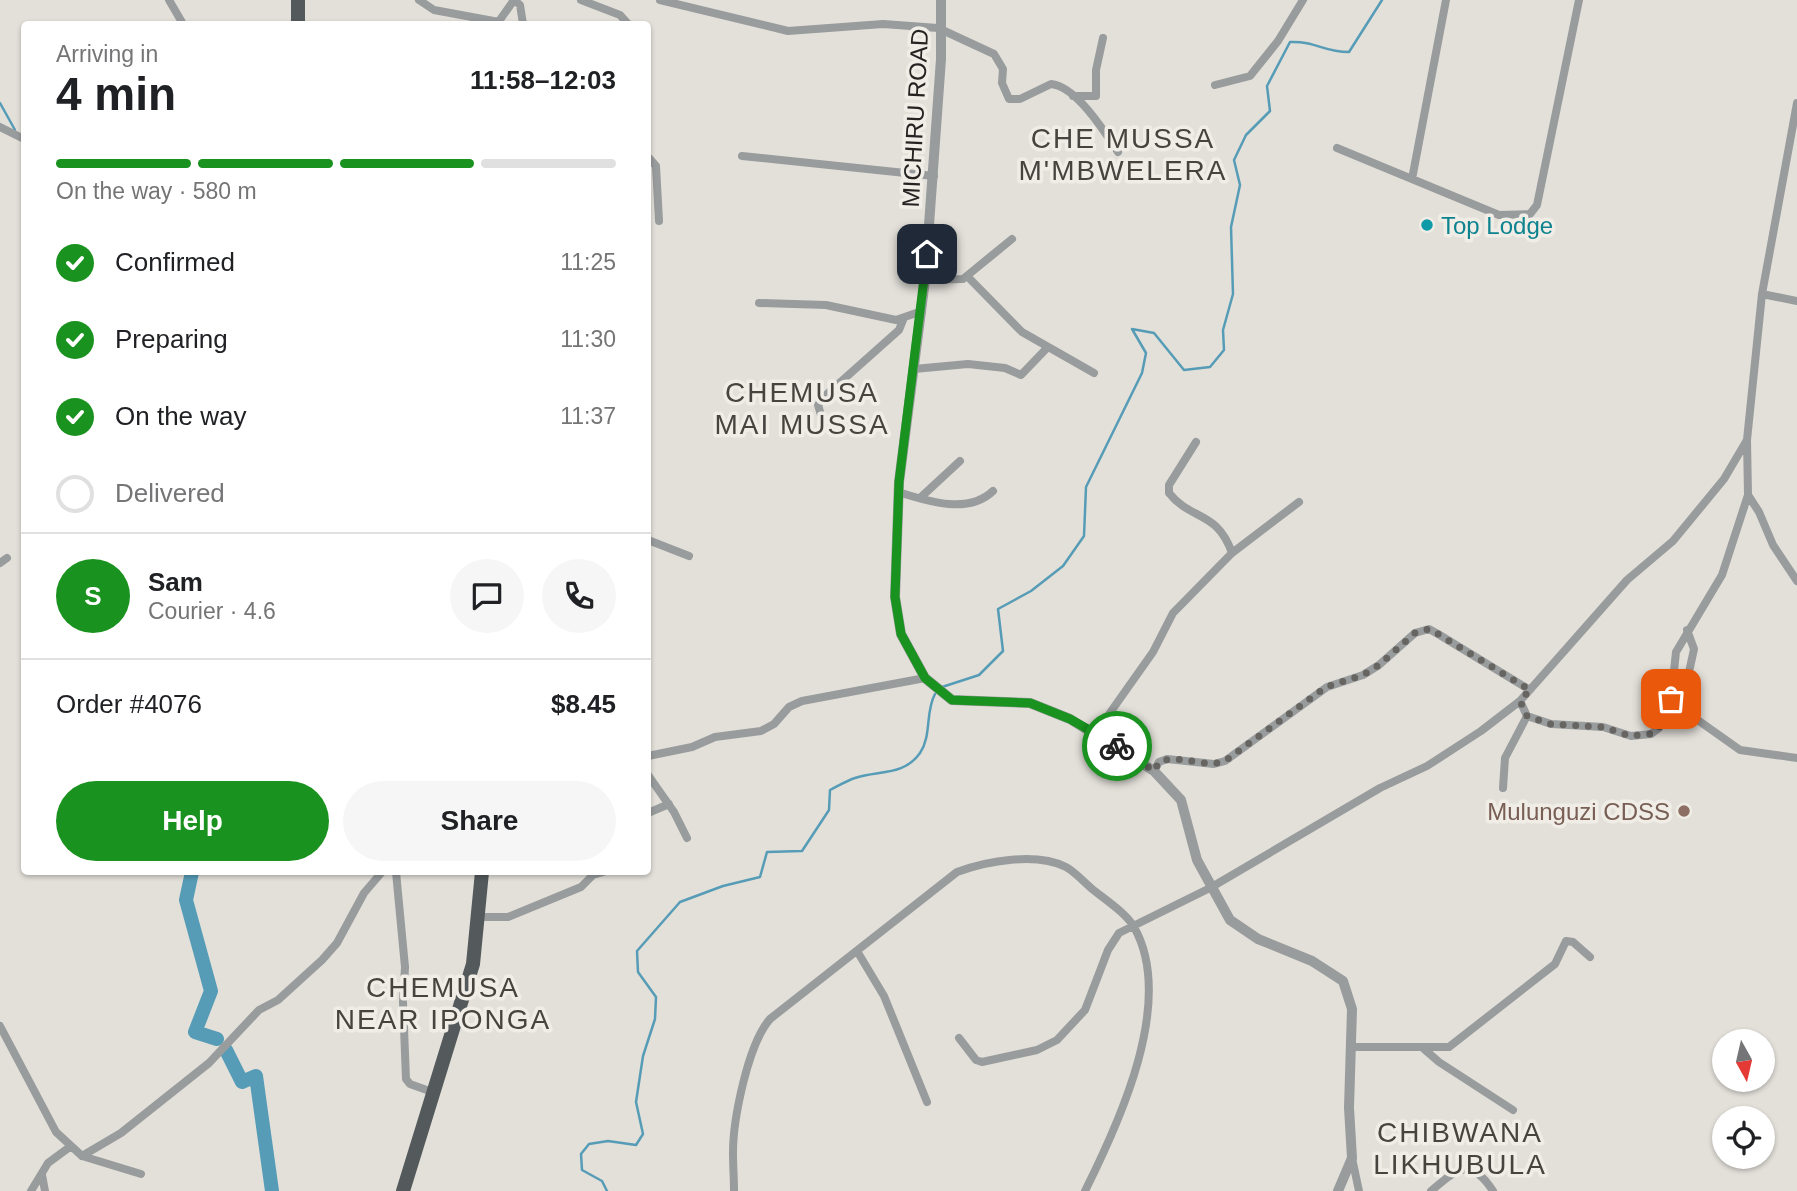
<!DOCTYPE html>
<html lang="en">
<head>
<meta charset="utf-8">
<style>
  body { margin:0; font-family:Arial,sans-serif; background:#f6f6f6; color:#202124; height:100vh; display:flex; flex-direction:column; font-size:26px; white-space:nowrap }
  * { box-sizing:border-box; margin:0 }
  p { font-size:23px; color:#757577 }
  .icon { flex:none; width:38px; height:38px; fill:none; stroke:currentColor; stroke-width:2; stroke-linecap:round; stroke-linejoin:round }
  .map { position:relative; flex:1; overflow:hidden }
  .panel { position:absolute; left:21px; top:21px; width:630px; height:854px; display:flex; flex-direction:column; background:#fff; border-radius:7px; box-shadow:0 2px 5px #0004 }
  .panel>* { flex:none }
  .needle { width:46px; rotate:172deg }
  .fabs { position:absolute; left:1712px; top:1029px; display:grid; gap:14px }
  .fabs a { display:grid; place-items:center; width:63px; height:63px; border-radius:50%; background:#fff; box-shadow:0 2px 5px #0004; font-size:35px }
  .pin { position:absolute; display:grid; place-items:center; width:60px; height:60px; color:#fff; margin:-30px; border-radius:14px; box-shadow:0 4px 10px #0006 }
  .courier { position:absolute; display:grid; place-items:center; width:70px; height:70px; margin:-35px; border:5px solid #1a921f; border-radius:50%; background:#fff; color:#222; box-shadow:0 2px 9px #0007 }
  .head em { font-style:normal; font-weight:700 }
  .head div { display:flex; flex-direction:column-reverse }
  .head { display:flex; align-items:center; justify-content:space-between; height:119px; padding:0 35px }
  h1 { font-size:46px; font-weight:700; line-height:52px }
  .bar { display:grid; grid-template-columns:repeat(4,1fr); gap:10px 7px; align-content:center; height:84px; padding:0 35px }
  .bar i { height:9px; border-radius:5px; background:#e0e0e0 }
  .bar .selected { background:#1a921f }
  .bar p { grid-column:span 4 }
  .line { display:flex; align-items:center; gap:18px; padding:0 35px; border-top:2px solid #e0e0e0 }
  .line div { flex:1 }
  .round { display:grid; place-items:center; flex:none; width:74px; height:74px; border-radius:37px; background:#f6f6f6 }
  ol { padding:0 35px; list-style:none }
  li { display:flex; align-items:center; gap:21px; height:77px }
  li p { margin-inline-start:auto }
  li .icon { padding:7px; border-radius:50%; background:#1a921f; color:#fff; stroke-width:4 }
  li:last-child { color:#757577 }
  li i { width:38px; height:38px; border:4px solid #e0e0e0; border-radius:50% }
  .action { display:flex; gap:14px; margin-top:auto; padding:14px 35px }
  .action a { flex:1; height:80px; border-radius:42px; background:#1a921f; color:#fff; font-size:28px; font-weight:700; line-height:80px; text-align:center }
  .action a+a { background:#f6f6f6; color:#202124 }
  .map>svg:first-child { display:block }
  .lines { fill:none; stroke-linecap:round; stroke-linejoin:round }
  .stream { stroke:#569cb6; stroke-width:2.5 }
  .river { stroke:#569cb6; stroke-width:14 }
  .minor { stroke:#999c9d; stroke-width:8 }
  .tertiary { stroke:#999c9d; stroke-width:10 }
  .trunk { stroke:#545a5b; stroke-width:14 }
  .done { stroke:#676562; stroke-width:7; stroke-dasharray:0 12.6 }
  .route { stroke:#1a921f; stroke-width:9 }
  .culture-dot { fill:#0f9aa8; stroke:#f0ede7; stroke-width:2.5 }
  .education-dot { fill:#8d6e63; stroke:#f0ede7; stroke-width:2.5 }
  .labels { text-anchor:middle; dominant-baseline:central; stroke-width:7; stroke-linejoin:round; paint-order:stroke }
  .street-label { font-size:24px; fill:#242321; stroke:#f0ede7 }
  .culture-label { font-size:24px; fill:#0d838f; stroke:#f0ede7; text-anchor:start }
  .education-label { font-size:24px; fill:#785e54; stroke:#f0ede7; text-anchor:end }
  .quarter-label { font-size:28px; letter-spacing:2px; fill:#474440; stroke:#f0ede7 }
</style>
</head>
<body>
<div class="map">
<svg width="1797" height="1191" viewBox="0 0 1797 1191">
  <rect width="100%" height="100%" fill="#e3e0da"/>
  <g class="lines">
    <path class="stream" d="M0,103L15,130
      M939,688L979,675L1003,651L998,609L1031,591L1063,566L1084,536L1086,487L1142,373L1146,353L1132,329L1154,333L1184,370L1210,367L1224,350L1223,330L1233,294L1231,227L1240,185L1234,160L1246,135L1270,111L1267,86L1290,42C1316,41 1323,52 1349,52L1382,0
      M607,1191L602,1181L582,1170L581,1154L589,1144L608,1141L636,1145L643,1134L636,1102L643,1056L655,1019L656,997L638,972L637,951L680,902L723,886L760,877L767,852L802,851L829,810L830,790C838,786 846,781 855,778C879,770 904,776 920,753C932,735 925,712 935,694"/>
    <path class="river" d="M192,872L186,900L211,991L195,1032L217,1039
      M226,1050L242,1082L256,1076L272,1191"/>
    <path class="minor" d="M169,0L183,24
      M419,0L434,10L499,22
      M514,0L520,5L523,24
      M581,0L620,15L628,24
      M660,0L788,31L883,24L938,28L994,54L1003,69L1002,83L1009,99H1020L1051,84C1076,86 1105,132 1118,152
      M497,24L514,0
      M1215,85L1250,76L1278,41L1303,0
      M1073,96H1096V70L1103,38
      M0,127L24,139
      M1337,148L1499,215L1530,214L1537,205L1579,0
      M742,156L934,176
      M648,157L656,166L659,221
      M1412,179L1446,0
      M968,277L1022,332L1094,373
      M925,280L963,279L1012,239
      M1762,294L1797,301
      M759,303L826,305L896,320L922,311
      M914,369L968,364L1005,368L1021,375L1047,348
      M821,415L818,405L826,395L899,330L903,320
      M1747,440L1748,495L1759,512L1773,545L1797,581
      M1196,442L1169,485V493C1191,521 1217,510 1232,553
      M898,492C927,501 968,515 993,491
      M920,498L960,461
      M648,540L689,556
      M0,563L7,558
      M1687,630L1694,649L1686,686L1692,716L1740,750L1797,758
      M1527,716L1551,724L1603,727L1631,736L1651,734L1659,728L1671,699L1676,652L1722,575L1748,495
      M1095,734L1153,652L1173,613L1232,553L1299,502
      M648,756L692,747L715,737L761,731L774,724L789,707L802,701L925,678
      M1154,771L1159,762L1167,759L1214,764L1225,761L1327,687L1363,675L1379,665L1415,633L1429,629L1438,634L1530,690
      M648,775L674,812L687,838
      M1503,788L1505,758L1527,716L1520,701
      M648,813L669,804
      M396,872L405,967L403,1002L406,1079L410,1084L435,1093
      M480,917H508L581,887L593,875L603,872
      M857,951L884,996L927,1102
      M0,1026L56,1132L82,1156L141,1174
      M959,1038L976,1060L982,1062L1037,1050L1057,1040L1085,1010L1108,950L1119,933L1210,888L1380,788L1427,766L1481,731L1520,701L1627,580L1673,541L1724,479L1747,440L1762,294L1797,103
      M1351,1047H1449L1555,964L1566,941L1573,942L1590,957
      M1424,1049L1439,1062L1513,1110
      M82,1156L121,1133L209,1063L259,1010L278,1000L322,960L337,943L364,893L382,872
      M1352,1158L1359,1191
      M42,1175L45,1191
      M31,1191L48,1163L71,1146
      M734,1191C734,1178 733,1166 733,1153C733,1119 748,1044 770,1019L957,872C987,861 1036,852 1066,867C1075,872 1083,881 1091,888C1104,899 1125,912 1134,927C1176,1001 1119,1123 1085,1191
      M1431,1191C1458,1168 1471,1157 1493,1191"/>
    <path class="tertiary" d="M941,0V59L925,280L899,482L895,597L901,634L925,678L952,700L1030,703L1070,719L1154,771L1181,800L1197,860L1230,920L1258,939L1312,961L1343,981L1352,1009L1349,1108L1352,1158L1338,1191"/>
    <path class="trunk" d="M298,0V24
      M403,1191L473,964L482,872"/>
  </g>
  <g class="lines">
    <path class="done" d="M1117,746L1154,771L1159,762C1180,753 1204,769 1225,761L1326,687L1363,675L1379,665L1415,633L1429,629L1438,634L1530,690L1520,701L1527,716L1550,724L1603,727L1630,736L1651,734L1659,728L1671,699"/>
    <path class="route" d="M927,254L899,482L895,597L901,634L925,678L952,700L1030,703L1070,719L1117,746"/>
  </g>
  <circle class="culture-dot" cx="1427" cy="225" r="7"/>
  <circle class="education-dot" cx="1684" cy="811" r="7"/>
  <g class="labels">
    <g class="street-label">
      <text transform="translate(915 118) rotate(-87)">MICHIRU ROAD</text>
    </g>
    <g class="culture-label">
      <text x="1441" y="225">Top Lodge</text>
    </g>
    <g class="education-label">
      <text x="1670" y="811">Mulunguzi CDSS</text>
    </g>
    <g class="quarter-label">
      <text x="1123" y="138">CHE MUSSA<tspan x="1123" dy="32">M'MBWELERA</tspan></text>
      <text x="802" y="392">CHEMUSA<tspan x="802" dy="32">MAI MUSSA</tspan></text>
      <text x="443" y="987">CHEMUSA<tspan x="443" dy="32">NEAR IPONGA</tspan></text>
      <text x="1460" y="1132">CHIBWANA<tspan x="1460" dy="32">LIKHUBULA</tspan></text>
    </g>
  </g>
</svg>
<div class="fabs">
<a><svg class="needle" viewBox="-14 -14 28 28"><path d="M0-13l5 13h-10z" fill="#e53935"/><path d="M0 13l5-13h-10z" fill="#757577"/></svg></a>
<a><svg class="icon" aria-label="locate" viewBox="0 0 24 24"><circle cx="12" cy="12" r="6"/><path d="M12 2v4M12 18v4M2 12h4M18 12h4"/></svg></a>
</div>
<div class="pin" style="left:1671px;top:699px;background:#ea580c"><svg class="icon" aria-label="bag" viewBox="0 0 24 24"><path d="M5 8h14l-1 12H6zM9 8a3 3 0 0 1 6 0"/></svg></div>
<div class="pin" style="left:927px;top:254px;background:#1f2937"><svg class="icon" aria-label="home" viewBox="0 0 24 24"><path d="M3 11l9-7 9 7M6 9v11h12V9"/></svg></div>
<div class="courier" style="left:1117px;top:746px"><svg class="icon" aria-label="bike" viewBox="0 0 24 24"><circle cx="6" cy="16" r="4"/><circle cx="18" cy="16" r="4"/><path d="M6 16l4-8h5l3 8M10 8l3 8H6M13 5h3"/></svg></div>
<section class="panel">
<div class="head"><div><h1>4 min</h1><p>Arriving in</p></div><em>11:58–12:03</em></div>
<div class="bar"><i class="selected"></i><i class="selected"></i><i class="selected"></i><i></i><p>On the way · 580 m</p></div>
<ol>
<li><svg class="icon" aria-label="check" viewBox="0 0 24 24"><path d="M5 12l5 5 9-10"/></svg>Confirmed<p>11:25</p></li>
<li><svg class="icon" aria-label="check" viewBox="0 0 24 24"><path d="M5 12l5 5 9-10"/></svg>Preparing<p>11:30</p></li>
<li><svg class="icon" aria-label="check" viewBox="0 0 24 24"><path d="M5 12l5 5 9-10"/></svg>On the way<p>11:37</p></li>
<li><i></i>Delivered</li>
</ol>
<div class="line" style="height:126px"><b class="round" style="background:#1a921f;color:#fff">S</b><div><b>Sam</b><p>Courier · 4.6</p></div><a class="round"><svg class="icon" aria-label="chat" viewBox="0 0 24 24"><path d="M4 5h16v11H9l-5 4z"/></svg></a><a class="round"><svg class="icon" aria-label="phone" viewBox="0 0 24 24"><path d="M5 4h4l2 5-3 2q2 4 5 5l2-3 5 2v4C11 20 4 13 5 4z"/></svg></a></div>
<div class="line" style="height:91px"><div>Order #4076</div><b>$8.45</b></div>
<div class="action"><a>Help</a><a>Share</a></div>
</section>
</div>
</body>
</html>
